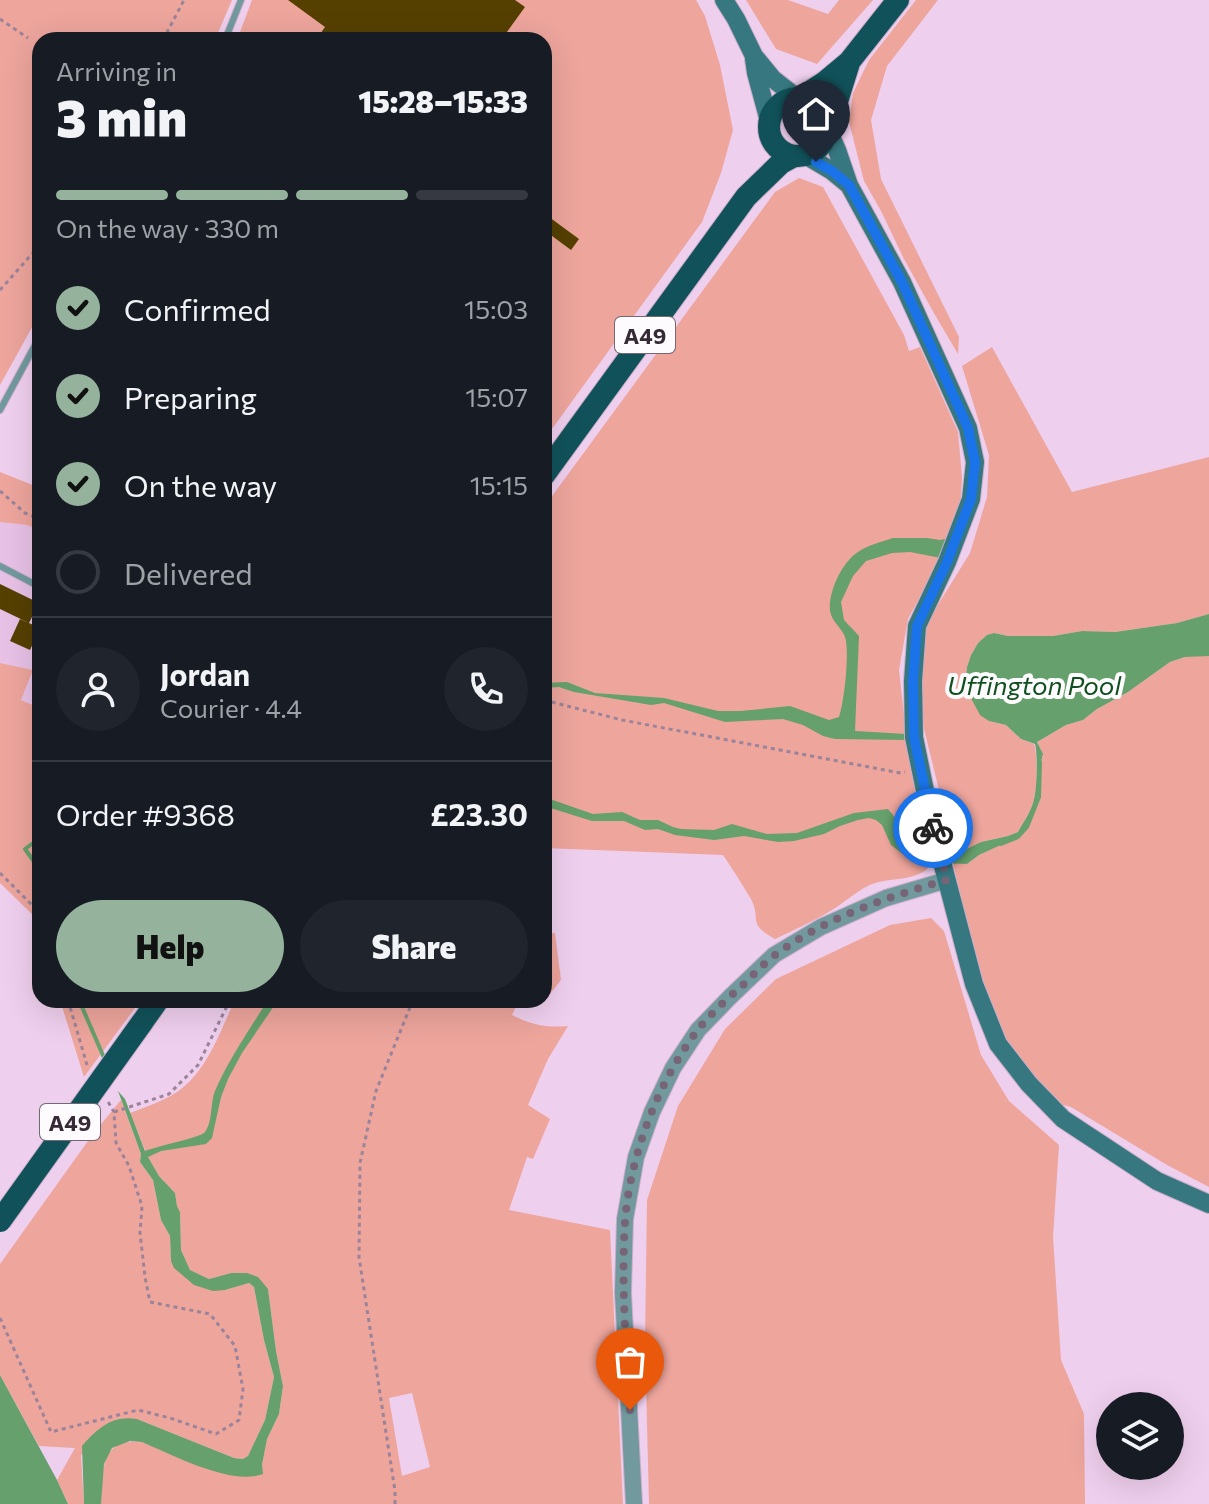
<!DOCTYPE html>
<html lang="en">
<head>
<meta charset="utf-8">
<style>
  body { margin:0; font-family:Commissioner,sans-serif; background:#20242c; color:#f1f3f6; height:100vh; display:flex; flex-direction:column; font-size:30px; white-space:nowrap }
  * { box-sizing:border-box; margin:0 }
  p { font-size:26px; color:#9ea1a6 }
  .icon { flex:none; width:44px; height:44px; fill:none; stroke:currentColor; stroke-width:2; stroke-linecap:round; stroke-linejoin:round }
  .map { position:relative; flex:1; overflow:hidden }
  .side { position:absolute; left:32px; top:32px; width:520px; height:976px; display:flex; flex-direction:column; background:#171b24; border-radius:24px; box-shadow:0 8px 32px #0002 }
  .side>* { flex:none }
  .tools { position:absolute; left:1096px; top:1392px; display:grid; gap:16px }
  .tools a { display:grid; place-items:center; width:88px; height:88px; border-radius:50%; background:#171b24; box-shadow:0 8px 32px #0002; font-size:40px }
  .pin { position:absolute; display:grid; place-items:center; width:68px; height:68px; color:#fff; margin:-82px -34px; border-radius:50% 50% 50% 0; rotate:-45deg; box-shadow:0 0 8px #0007 }
  .pin .icon { rotate:45deg }
  .courier { position:absolute; display:grid; place-items:center; width:80px; height:80px; margin:-40px; border:6px solid #1a73e8; border-radius:50%; background:#fff; color:#222; box-shadow:0 2px 10px #0007 }
  .head em { font-style:normal; font-weight:800 }
  .head div { display:flex; flex-direction:column-reverse }
  .head { display:flex; align-items:center; justify-content:space-between; height:136px; padding:0 24px }
  h1 { font-size:52px; font-weight:800; line-height:60px }
  .bar { display:grid; grid-template-columns:repeat(4,1fr); gap:12px 8px; align-content:center; height:96px; padding:0 24px }
  .bar i { height:10px; border-radius:6px; background:#363941 }
  .bar .active { background:#95b39c }
  .bar p { grid-column:span 4 }
  .line { display:flex; align-items:center; gap:20px; padding:0 24px; border-top:2px solid #363941 }
  .line div { flex:1 }
  .round { display:grid; place-items:center; flex:none; width:84px; height:84px; border-radius:42px; background:#20242c }
  ol { padding:0 24px; list-style:none }
  li { display:flex; align-items:center; gap:24px; height:88px }
  li p { margin-inline-start:auto }
  li .icon { padding:8px; border-radius:50%; background:#95b39c; color:#111; stroke-width:4 }
  li:last-child { color:#9ea1a6 }
  li i { width:44px; height:44px; border:4px solid #363941; border-radius:50% }
  .button { display:flex; gap:16px; margin-top:auto; padding:16px 24px }
  .button a { flex:1; height:92px; border-radius:48px; background:#95b39c; color:#111; font-size:32px; font-weight:800; line-height:92px; text-align:center }
  .button a+a { background:#20242c; color:#f1f3f6 }
  .map>svg:first-child { display:block }
  .built { fill:#e7c1e6 }
  .green { fill:#eda59c; fill-rule:evenodd }
  .water { fill:#66a06c }
  .lines { fill:none; stroke-linecap:round; stroke-linejoin:round }
  .stream { stroke:#66a06c; stroke-width:4 }
  .building { fill:#554000 }
  .service-casing { stroke:#caaec9; stroke-width:8 }
  .tertiary-casing { stroke:#caaec9; stroke-width:18 }
  .secondary-casing { stroke:#caaec9; stroke-width:20 }
  .trunk-casing { stroke:#caaec9; stroke-width:24 }
  .path { stroke:#9b849a; stroke-width:3; stroke-dasharray:4 4; stroke-linecap:butt }
  .service { stroke:#71999e; stroke-width:6 }
  .tertiary { stroke:#71999e; stroke-width:16 }
  .secondary { stroke:#377880; stroke-width:18 }
  .trunk { stroke:#11525a; stroke-width:22 }
  .trunk-bridge-casing { stroke:#caaec9; stroke-width:24; stroke-linecap:butt }
  .trunk-bridge { stroke:#11525a; stroke-width:22 }
  .done { stroke:#776476; stroke-width:8; stroke-dasharray:0 14.4 }
  .route { stroke:#1a73e8; stroke-width:10 }
  .labels { text-anchor:middle; dominant-baseline:central; stroke-width:8; stroke-linejoin:round; paint-order:stroke }
  .shield { fill:#fefbfe; stroke:#726972; stroke-width:2 }
  .shield-label { font-size:22px; font-weight:bold; fill:#362a36 }
  .water-label { font-size:26px; font-style:italic; fill:#0f501e; stroke:#fefbfe }
</style>
</head>
<body>
<div class="map">
<svg width="1209" height="1504" viewBox="0 0 1209 1504">
  <rect width="100%" height="100%" fill="#efcfee"/>
  <path class="built" d="M0,522L27,525L40,531V708L21,700L33,670L0,663Z"/>
  <path class="green" d="M0,0H232L215,40H40V313L0,385Z
    M252,0H696L705,16L720,65L733,130L721,173L702,222L544,440V335L547,332L544,329V40H237Z
    M746,0H788L828,14L839,0H873L817,64L776,49Z
    M916,0H938L887,66L871,120L881,179L959,337L958,354L935,315L904,259L881,211L864,181L849,122L853,93L869,60Z
    M799,178L823,187L904,335L909,351L920,347L958,432L962,477L960,509L941,558L908,619L899,670L906,734L933,863C918,882 895,877 875,883C859,888 846,902 832,910C814,921 794,930 775,939C746,923 762,920 751,899C742,884 733,870 723,855L544,848V507L775,192Z
    M992,347L1072,492L1209,457V614L1177,623L1115,632L1082,631L1053,636H1008L994,633L987,635L978,643L971,655L967,667L965,687L989,721L1006,725L1021,739L1034,744C1038,755 1037,792 1033,803C1030,813 1023,823 1018,832L1008,836L981,842L955,855L924,729L918,678L926,624L970,553L987,497L989,455L962,366Z
    M0,472L40,488V531L27,525L0,522Z
    M1199,656H1209V1187L1167,1165L1071,1107L1056,1103L1041,1092L988,1016L953,863L967,864L979,855L1015,838L1040,792L1038,775L1043,755L1037,742L1066,725L1083,720L1097,709L1128,692L1170,662L1185,657Z
    M0,663L33,670L21,700L40,708V922L0,883Z
    M931,918L944,931L981,1055L1009,1101L1059,1145L1053,1237L1061,1360L1084,1414L1085,1504H649L645,1343L647,1200L678,1106L725,1029L776,979L890,925Z
    M555,933L561,980L550,994L544,993V934Z
    M60,1000H141L84,1077Z
    M235,1000H519L512,1015C531,1025 547,1028 568,1026L548,1059L528,1105L550,1119L533,1159L527,1157L509,1210L610,1230L623,1504H101C103,1473 99,1437 142,1442L262,1465L267,1439L279,1414L283,1386L276,1351L268,1289L231,1273L209,1279L190,1270L181,1250L180,1212L177,1206L175,1193L159,1176L148,1157L130,1113C146,1107 163,1101 177,1092C207,1072 220,1031 235,1000ZM412,1393L430,1467L402,1476L389,1398Z
    M121,1100L141,1154L140,1162L153,1180L161,1220L170,1236L171,1261L225,1290L249,1283L254,1287L264,1340L274,1377L265,1420L248,1456L244,1459L234,1458L137,1419L81,1455L84,1504H68L57,1480L75,1448L39,1446L0,1375V1264L93,1134Z"/>
  <path class="water" d="M893,538H927L940,540L950,538L941,558L910,552L892,553L866,561L853,576L841,602L844,620L859,636L855,731L906,734L908,740L835,739L823,736L803,725L783,719L725,722L664,703L651,705L574,692L559,687L544,688V683L567,682L595,693L664,698L718,711H741L790,706L829,720L839,717C844,703 850,651 845,637C842,628 832,622 830,611C828,592 842,562 858,552C868,545 881,542 893,538Z
    M1209,614V656L1185,657L1170,662L1128,692L1097,709L1083,720L1066,725L1037,742L1043,754L1038,775L1040,792L1026,828L1016,838L979,855L967,864L933,863L919,865L913,854L905,856L891,845L882,825L876,820L869,818L858,820L840,826L824,834L794,841L778,842L744,836L714,840L675,835L658,829L645,830L624,821H592L544,806V797L593,814L622,812L640,820H658L673,827L681,829L714,830L732,824L767,834L797,833L854,813L888,809L914,840L916,847L932,856L950,857L981,842L1008,836L1018,832C1023,823 1030,813 1033,803C1037,792 1038,755 1035,744L1021,739L1006,725L989,721L980,715L965,687L967,667L971,655L978,643L987,635L994,633L1008,636H1053L1082,631L1115,632L1177,623Z
    M268,1000H278L242,1053L228,1079L221,1097L212,1138L206,1144L161,1151L148,1157L159,1176L175,1193L177,1206L180,1212L181,1250L190,1270L209,1279L231,1273H247L258,1277L268,1289L276,1351L283,1386L279,1414L267,1439L262,1465L263,1474C231,1486 173,1455 142,1442L130,1441L112,1448L104,1464L101,1504H84L82,1446C98,1428 112,1415 137,1419L234,1458L243,1459L248,1456L265,1420L274,1377L264,1340L254,1287L249,1283L225,1290L213,1291L194,1285L174,1268L171,1261L170,1236L161,1220L153,1180L140,1162L141,1154L118,1091L125,1099L145,1151C155,1147 200,1137 204,1133C213,1124 210,1103 215,1091C229,1059 249,1030 268,1000Z
    M0,1375L57,1480L68,1504H0Z"/>
  <g class="lines">
    <path class="stream" d="M40,838L25,849L40,870
      M1001,844L1018,837L1027,827L1039,797L1040,762
      M79,1000L105,1060"/>
  </g>
  <path class="building" d="M288,0H515L525,7L501,40H316L325,27Z
    M549,217L579,239L571,250L544,230V224Z
    M0,584L39,603L29,623L0,609Z
    M20,619L40,628L30,650L10,641Z"/>
  <g class="lines">
    <g class="service-casing">
      <path id="service" d="M225,40L241,0
        M0,410L40,336
        M0,566L40,587"/>
    </g>
    <g class="tertiary-casing">
      <path id="tertiary" d="M634,1504L623,1293L625,1219L636,1157L652,1112L673,1068L698,1030L730,997L774,955L821,927L886,898L947,880"/>
    </g>
    <g class="secondary-casing">
      <path id="secondary" d="M724,0L736,19L754,56L773,79L796,97
        M754,59L756,73L769,121
        M828,130L837,150L849,185L902,282L968,428L975,462L971,499L947,562L917,626L913,681L914,737L931,820L974,984L998,1044L1029,1084L1063,1119L1157,1181L1209,1204
        M805,155L832,171L849,185"/>
    </g>
    <g class="trunk-casing">
      <path id="trunk" d="M802,97L825,82L849,62L898,0
        M769 127a29 29 0 1 1 58 0a29 29 0 1 1-58 0Z
        M827,123L834,111L849,63
        M544,475L746,197L781,163L794,156
        M141,1024L158,1000"/>
    </g>
    <path class="path" d="M0,19L28,38
      M163,40L184,0
      M0,290L40,245
      M0,491L25,513L40,519
      M544,700L622,720L901,773L905,772
      M0,873L40,913
      M68,1000L87,1065
      M114,1112L169,1094L198,1065L230,1000
      M0,1318L51,1432L138,1410L170,1418L216,1434L239,1420L243,1389L235,1346L210,1314L150,1302L145,1277L140,1233L142,1206L129,1166L116,1143L114,1112L107,1100
      M395,1504V1491L359,1257L360,1163L376,1091L413,1000"/>
    <use href="#service" class="service"/>
    <use href="#tertiary" class="tertiary"/>
    <use href="#secondary" class="secondary"/>
    <use href="#trunk" class="trunk"/>
    <g class="trunk-bridge-casing">
      <path id="trunk-bridge" d="M0,1221L141,1024"/>
    </g>
    <use href="#trunk-bridge" class="trunk-bridge"/>
  </g>
  <g class="lines">
    <path class="done" d="M630,1410C626,1347 621,1284 625,1222C630,1156 657,1084 697,1031C710,1014 728,998 744,984C754,974 764,963 775,955C825,918 887,897 947,880L933,828"/>
    <path class="route" d="M816,162L832,171L849,185L902,282L968,428L975,462L971,499L947,562L917,626L913,681L914,737L933,828"/>
  </g>
  <g class="labels">
    <g class="shield">
      <rect x="615" y="317" width="60" height="36" rx="6"/>
      <rect x="40" y="1104" width="60" height="36" rx="6"/>
    </g>
    <g class="shield-label">
      <text x="645" y="335">A49</text>
      <text x="70" y="1122">A49</text>
    </g>
    <g class="water-label">
      <text x="1034" y="684">Uffington Pool</text>
    </g>
  </g>
</svg>
<div class="tools">
<a><svg class="icon" aria-label="layers" viewBox="0 0 24 24"><path d="M12 4l9 5-9 5-9-5zM3 14l9 5 9-5"/></svg></a>
</div>
<div class="pin" style="left:630px;top:1410px;background:#ea580c"><svg class="icon" aria-label="bag" viewBox="0 0 24 24"><path d="M5 8h14l-1 12H6zM9 8a3 3 0 0 1 6 0"/></svg></div>
<div class="pin" style="left:816px;top:162px;background:#1f2937"><svg class="icon" aria-label="home" viewBox="0 0 24 24"><path d="M3 11l9-7 9 7M6 9v11h12V9"/></svg></div>
<div class="courier" style="left:933px;top:828px"><svg class="icon" aria-label="bike" viewBox="0 0 24 24"><circle cx="6" cy="16" r="4"/><circle cx="18" cy="16" r="4"/><path d="M6 16l4-8h5l3 8M10 8l3 8H6M13 5h3"/></svg></div>
<section class="side">
<div class="head"><div><h1>3 min</h1><p>Arriving in</p></div><em>15:28–15:33</em></div>
<div class="bar"><i class="active"></i><i class="active"></i><i class="active"></i><i></i><p>On the way · 330 m</p></div>
<ol>
<li><svg class="icon" aria-label="check" viewBox="0 0 24 24"><path d="M5 12l5 5 9-10"/></svg>Confirmed<p>15:03</p></li>
<li><svg class="icon" aria-label="check" viewBox="0 0 24 24"><path d="M5 12l5 5 9-10"/></svg>Preparing<p>15:07</p></li>
<li><svg class="icon" aria-label="check" viewBox="0 0 24 24"><path d="M5 12l5 5 9-10"/></svg>On the way<p>15:15</p></li>
<li><i></i>Delivered</li>
</ol>
<div class="line" style="height:144px"><a class="round"><svg class="icon" aria-label="person" viewBox="0 0 24 24"><circle cx="12" cy="8" r="4"/><path d="M4 21q1-7 8-7t8 7"/></svg></a><div><b>Jordan</b><p>Courier · 4.4</p></div><a class="round"><svg class="icon" aria-label="phone" viewBox="0 0 24 24"><path d="M5 4h4l2 5-3 2q2 4 5 5l2-3 5 2v4C11 20 4 13 5 4z"/></svg></a></div>
<div class="line" style="height:104px"><div>Order #9368</div><b>£23.30</b></div>
<div class="button"><a>Help</a><a>Share</a></div>
</section>
</div>
</body>
</html>
